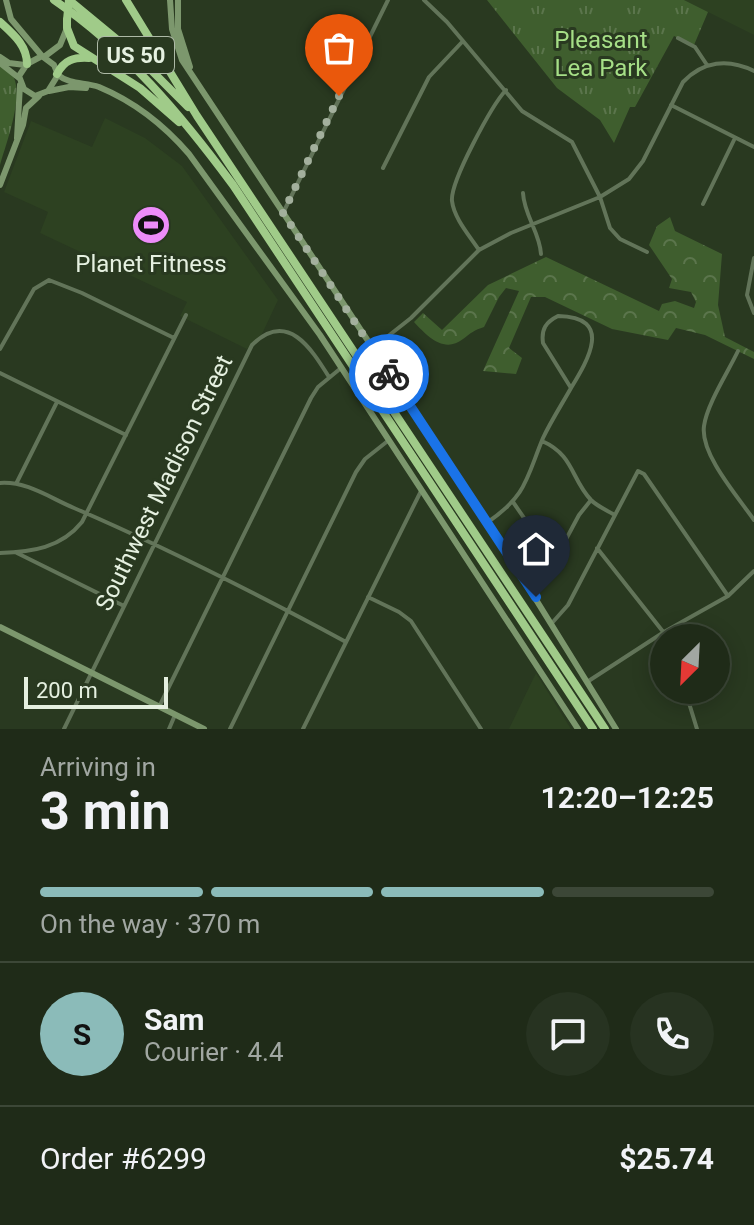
<!DOCTYPE html>
<html lang="en">
<head>
<meta charset="utf-8">
<style>
  body { margin:0; font-family:Roboto,sans-serif; background:#273321; color:#f1f3f6; height:100vh; display:flex; flex-direction:column; font-size:30px; white-space:nowrap }
  * { box-sizing:border-box; margin:0 }
  p { font-size:26px; color:#a1a7a2 }
  .icon { flex:none; width:44px; height:44px; fill:none; stroke:currentColor; stroke-width:2; stroke-linecap:round; stroke-linejoin:round }
  .map { position:relative; height:729px; overflow:hidden }
  .panel { display:flex; flex-direction:column; background:#1f2b18; flex:1 }
  .panel>* { flex:none }
  .needle { width:52px; rotate:204deg }
  .buttons { position:absolute; left:650px; top:624px; display:grid; gap:16px }
  .buttons a { display:grid; place-items:center; width:80px; height:80px; border-radius:50%; background:#1f2b18; box-shadow:0 4px 20px #0003,0 0 0 2px #3c4737; font-size:40px }
  .scale { position:absolute; left:24px; bottom:20px; width:144px; box-sizing:border-box; padding-left:8px; border:4px solid #e5f0e0; border-top:0; font-size:22px; line-height:28px; white-space:nowrap; color:#e5f0e0; -webkit-text-stroke:6px #293920; paint-order:stroke }
  .pin { position:absolute; display:grid; place-items:center; width:68px; height:68px; color:#fff; margin:-82px -34px; border-radius:50% 50% 50% 0; rotate:-45deg; box-shadow:0 0 8px #0007 }
  .pin .icon { rotate:45deg }
  .courier { position:absolute; display:grid; place-items:center; width:80px; height:80px; margin:-40px; border:6px solid #1a73e8; border-radius:50%; background:#fff; color:#222; box-shadow:0 2px 10px #0007 }
  .overview em { font-style:normal; font-weight:700 }
  .overview div { display:flex; flex-direction:column-reverse }
  .overview { display:flex; align-items:center; justify-content:space-between; height:136px; padding:0 40px }
  h1 { font-size:52px; font-weight:700; line-height:60px }
  .bar { display:grid; grid-template-columns:repeat(4,1fr); gap:12px 8px; align-content:center; height:96px; padding:0 40px }
  .bar i { height:10px; border-radius:6px; background:#3c4737 }
  .bar .selected { background:#8bbbb9 }
  .bar p { grid-column:span 4 }
  .line { display:flex; align-items:center; gap:20px; padding:0 40px; border-top:2px solid #3c4737 }
  .line div { flex:1 }
  .round { display:grid; place-items:center; flex:none; width:84px; height:84px; border-radius:42px; background:#273321 }
  .map>svg:first-child { display:block }
  .built { fill:#2d4121 }
  .forest { fill:url(#forest-crowns) }
  .park { fill:url(#park-tufts) }
  .lines { fill:none; stroke-linecap:round; stroke-linejoin:round }
  .street { stroke:#627459; stroke-width:4 }
  .secondary { stroke:#7c976d; stroke-width:6 }
  .highway { stroke:#a0cb89; stroke-width:8 }
  .highway-bridge { stroke:#a0cb89; stroke-width:8 }
  .done { stroke:#a3b09d; stroke-width:8; stroke-dasharray:0 14.4 }
  .route { stroke:#1a73e8; stroke-width:10 }
  .labels { text-anchor:middle; dominant-baseline:central; stroke-width:6; stroke-linejoin:round; paint-order:stroke }
  .shield { fill:#293920; stroke:#adb9a6; stroke-width:2 }
  .shield-label { font-size:22px; font-weight:bold; fill:#e5f0e0 }
  .park-label { font-size:24px; fill:#a6df87; stroke:#293920 }
  .poi-label { font-size:24px; fill:#e5f0e0; stroke:#293920 }
  .street-label { font-size:24px; fill:#e5f0e0; stroke:#293920 }
</style>
</head>
<body>
<div class="map">
<svg width="754" height="729" viewBox="0 0 754 729">
  <defs>
    <pattern id="forest-crowns" width="20" height="18" patternUnits="userSpaceOnUse" patternTransform="scale(2)"><rect width="20" height="18" fill="#3f5e2e"/><path d="M2 6a3 3 0 1 1 6 0M12 15a3 3 0 1 1 6 0" fill="none" stroke="#5b754c"/></pattern>
    <pattern id="park-tufts" width="24" height="20" patternUnits="userSpaceOnUse" patternTransform="scale(2)"><rect width="24" height="20" fill="#3f5e2e"/><path d="M3 7l-1-3M5 7V3M7 7l1-3M15 17l-1-3M17 17v-4M19 17l1-3" fill="none" stroke="#5b754c"/></pattern>
  </defs>
  <rect width="100%" height="100%" fill="#293920"/>
  <path class="built" d="M684,0H754V35Z
    M105,118L145,138L182,166L278,300L262,334L247,349L180,316L187,302L40,233L48,212L4,192L31,121L92,147Z
    M536,673L571,729H509Z"/>
  <path class="forest" d="M670,217L675,231L722,254L718,305L725,337L754,352V359L705,335L676,328L668,340L612,329L545,297H531L509,348L522,358L516,374L483,371L519,291L506,288L499,297L484,327C474,330 471,333 463,339C444,354 427,336 414,322L423,313L442,330L488,285L546,257L659,311L662,304L675,301L694,308L696,302L691,292L669,288L672,279L649,245L657,226Z"/>
  <path class="park" d="M487,0H684L708,12L694,45L674,36L635,107H630L614,143L600,120L557,88Z
    M0,65C5,69 11,72 14,78C23,99 6,144 0,165Z"/>
  <g class="lines">
    <path class="street" d="M424,0L447,22L522,111L572,142L600,197L610,228L620,239L647,252
      M678,38L695,47L707,65
      M671,105L754,147
      M383,168L429,77L463,41
      M523,193C524,215 540,233 541,254
      M703,204L735,138
      M283,213L388,0
      M479,250C469,235 454,218 452,201C450,182 492,105 506,90
      M754,258L747,295L754,313
      M558,316C614,317 588,360 571,388L543,343C541,329 546,322 558,316Z
      M373,348L411,318L479,250L511,233L600,197L629,179L643,161L683,82C703,61 728,58 754,71
      M0,349L34,289L49,280L82,293L174,338
      M738,351C728,372 707,404 704,426C700,454 738,497 754,520
      M0,373L126,435
      M542,441C574,455 571,479 591,500C597,506 606,510 613,514
      M17,482L57,402
      M0,483C27,481 50,498 74,508C167,548 257,594 346,642
      M513,502L542,544L551,549L564,543L579,515L591,500
      M488,522C527,495 526,479 543,438C551,421 562,404 571,388
      M597,548L668,638
      M0,553C32,552 61,548 82,522L186,315
      M17,553L124,606
      M368,597L399,612L411,621L481,729
      M552,623L568,605L638,471L644,474L728,596
      M587,682L664,632L728,596L754,571
      M685,690L697,729
      M159,707L311,398L318,387L341,368
      M64,729L252,345C287,310 311,348 329,377
      M169,729L175,715
      M230,729L356,472L365,459L389,440
      M303,729L421,491"/>
    <path class="secondary" d="M6,0L11,19L42,56
      M170,0L172,29L182,60L488,522L616,729
      M178,0V29L190,67
      M42,56L54,65L58,75L48,91L35,96L24,89L19,76L27,64Z
      M0,57L9,63L25,65
      M44,57L60,45L67,28
      M0,63L19,78
      M58,75C70,85 85,82 99,87C135,102 164,125 189,154L320,335L578,729
      M49,91L69,87L86,88
      M17,138L20,85
      M0,185L23,125L26,108L39,96
      M0,627L204,729"/>
    <path class="highway" d="M54,0C127,50 181,115 233,185L593,729
      M69,0L137,56L188,107
      M126,0L197,116L605,729
      M67,20V28L74,46L140,88L179,122
      M0,22C13,34 27,45 27,64
      M57,74C64,60 74,57 89,58"/>
    <path class="highway-bridge" d="M67,20L69,0"/>
  </g>
  <g class="lines">
    <path class="done" d="M339,96L283,213L389,374"/>
    <path class="route" d="M389,374L536,597"/>
  </g>
  <defs>
    <g id="stadium-disc" transform="scale(2)"><circle r="9.5" fill="#ed8cf9" stroke="#293920"/><path d="M0-5a6.5 5 0 1 0 0 10a6.5 5 0 1 0 0-10ZM-3.5-1.8h7v3.6h-7Z" fill="#111"/></g>
  </defs>
  <g fill-rule="evenodd">
    <use href="#stadium-disc" x="151" y="225"/>
  </g>
  <g class="labels">
    <rect class="shield" x="98" y="37" width="76" height="36" rx="6"/>
    <g class="shield-label">
      <text x="136" y="55">US 50</text>
    </g>
    <g class="park-label">
      <text x="601" y="40">Pleasant<tspan x="601" dy="28">Lea Park</tspan></text>
    </g>
    <g class="poi-label">
      <text x="151" y="264">Planet Fitness</text>
    </g>
    <g class="street-label">
      <text transform="translate(164 483) rotate(-64)">Southwest Madison Street</text>
    </g>
  </g>
</svg>
<div class="buttons">
<a><svg class="needle" viewBox="-14 -14 28 28"><path d="M0-13l5 13h-10z" fill="#e53935"/><path d="M0 13l5-13h-10z" fill="#a1a7a2"/></svg></a>
</div>
<div class="scale">200 m</div>
<div class="pin" style="left:339px;top:96px;background:#ea580c"><svg class="icon" aria-label="bag" viewBox="0 0 24 24"><path d="M5 8h14l-1 12H6zM9 8a3 3 0 0 1 6 0"/></svg></div>
<div class="pin" style="left:536px;top:597px;background:#1f2937"><svg class="icon" aria-label="home" viewBox="0 0 24 24"><path d="M3 11l9-7 9 7M6 9v11h12V9"/></svg></div>
<div class="courier" style="left:389px;top:374px"><svg class="icon" aria-label="bike" viewBox="0 0 24 24"><circle cx="6" cy="16" r="4"/><circle cx="18" cy="16" r="4"/><path d="M6 16l4-8h5l3 8M10 8l3 8H6M13 5h3"/></svg></div>
</div>
<section class="panel">
<div class="overview"><div><h1>3 min</h1><p>Arriving in</p></div><em>12:20–12:25</em></div>
<div class="bar"><i class="selected"></i><i class="selected"></i><i class="selected"></i><i></i><p>On the way · 370 m</p></div>
<div class="line" style="height:144px"><b class="round" style="background:#8bbbb9;color:#111">S</b><div><b>Sam</b><p>Courier · 4.4</p></div><a class="round"><svg class="icon" aria-label="chat" viewBox="0 0 24 24"><path d="M4 5h16v11H9l-5 4z"/></svg></a><a class="round"><svg class="icon" aria-label="phone" viewBox="0 0 24 24"><path d="M5 4h4l2 5-3 2q2 4 5 5l2-3 5 2v4C11 20 4 13 5 4z"/></svg></a></div>
<div class="line" style="height:104px"><div>Order #6299</div><b>$25.74</b></div>
</section>
</body>
</html>
